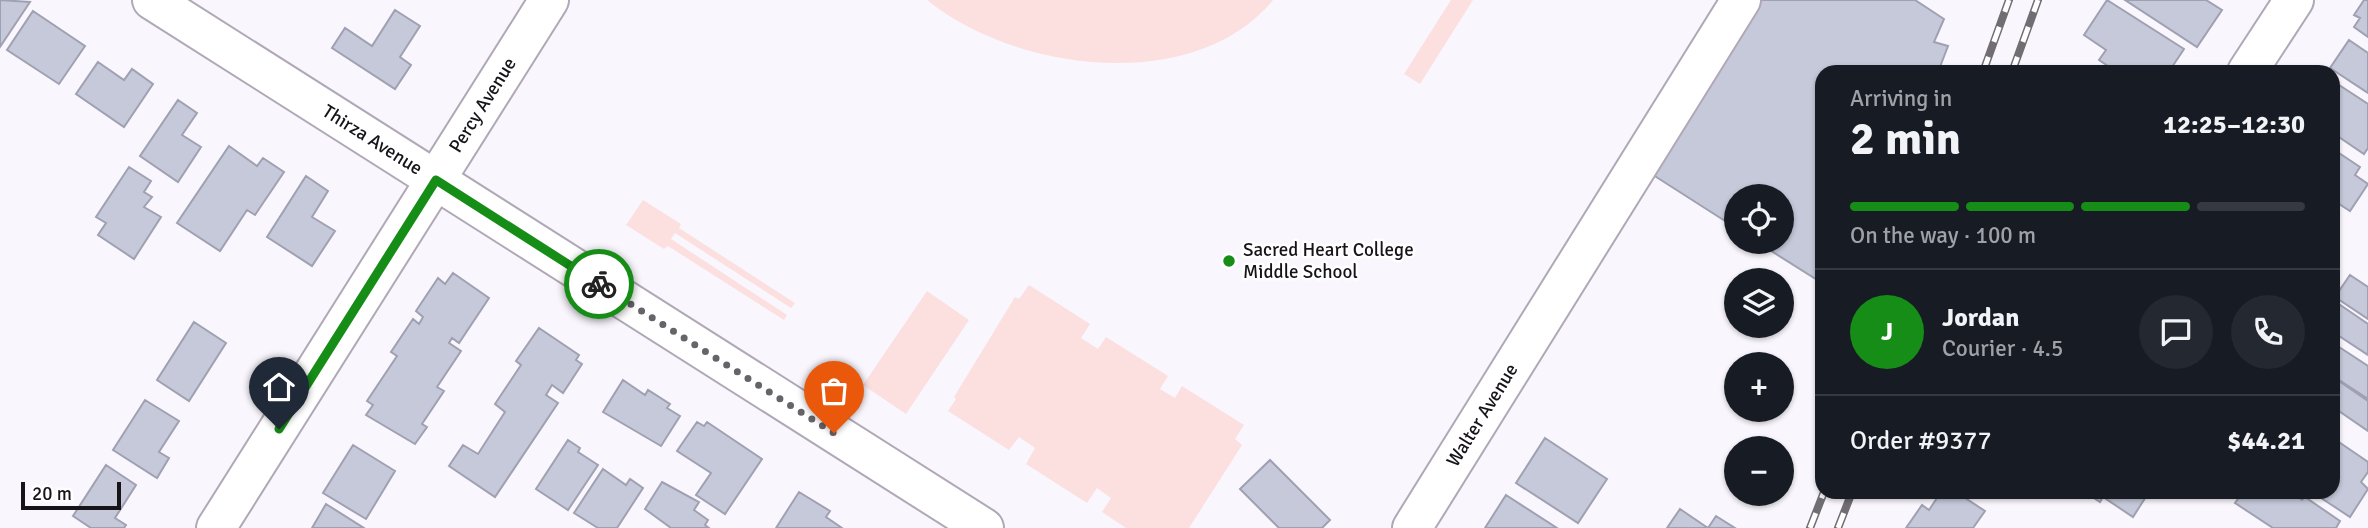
<!DOCTYPE html>
<html lang="en">
<head>
<meta charset="utf-8">
<style>
  body { margin:0; font-family:Signika,sans-serif; background:#242831; color:#f1f3f6; height:100vh; display:flex; flex-direction:column; font-size:26px; white-space:nowrap }
  * { box-sizing:border-box; margin:0 }
  p { font-size:23px; color:#9ea1a6 }
  .icon { flex:none; width:38px; height:38px; fill:none; stroke:currentColor; stroke-width:2; stroke-linecap:round; stroke-linejoin:round }
  .map { position:relative; flex:1; overflow:hidden }
  .details { position:absolute; left:1815px; top:65px; width:525px; height:434px; display:flex; flex-direction:column; background:#171b24; border-radius:21px; box-shadow:0 2px 5px #0004 }
  .details>* { flex:none }
  .tools { position:absolute; left:1724px; top:184px; display:grid; gap:14px }
  .tools a { display:grid; place-items:center; width:70px; height:70px; border-radius:50%; background:#171b24; box-shadow:0 2px 5px #0004; font-size:35px }
  .scale { position:absolute; left:21px; bottom:18px; width:100px; box-sizing:border-box; padding-left:7px; border:4px solid #171419; border-top:0; font-size:19px; line-height:24px; white-space:nowrap; color:#171419; -webkit-text-stroke:5px #fff; paint-order:stroke }
  .pin { position:absolute; display:grid; place-items:center; width:60px; height:60px; color:#fff; margin:-72px -30px; border-radius:50% 50% 50% 0; rotate:-45deg; box-shadow:0 0 7px #0007 }
  .pin .icon { rotate:45deg }
  .courier { position:absolute; display:grid; place-items:center; width:70px; height:70px; margin:-35px; border:5px solid #168d17; border-radius:50%; background:#fff; color:#222; box-shadow:0 2px 9px #0007 }
  .headline em { font-style:normal; font-weight:800 }
  .headline div { display:flex; flex-direction:column-reverse }
  .headline { display:flex; align-items:center; justify-content:space-between; height:119px; padding:0 35px }
  h1 { font-size:46px; font-weight:800; line-height:52px }
  .bar { display:grid; grid-template-columns:repeat(4,1fr); gap:10px 7px; align-content:center; height:84px; padding:0 35px }
  .bar i { height:9px; border-radius:5px; background:#363941 }
  .bar .active { background:#168d17 }
  .bar p { grid-column:span 4 }
  .line { display:flex; align-items:center; gap:18px; padding:0 35px; border-top:2px solid #363941 }
  .line div { flex:1 }
  .round { display:grid; place-items:center; flex:none; width:74px; height:74px; border-radius:37px; background:#242831 }
  .map>svg:first-child { display:block }
  .green { fill:#fbe0df }
  .building { fill:#c6c9da; stroke:#9fa1b2; stroke-width:2 }
  .lines { fill:none; stroke-linecap:round; stroke-linejoin:round }
  .minor-casing { stroke:#b1a8b7; stroke-width:42 }
  .minor { stroke:#fff; stroke-width:38 }
  .rail-casing { stroke:#716d73; stroke-width:8 }
  .rail { stroke:#fff; stroke-width:5; stroke-dasharray:16; stroke-linecap:butt }
  .done { stroke:#666369; stroke-width:7; stroke-dasharray:0 12.6 }
  .route { stroke:#168d17; stroke-width:9 }
  .poi-dot { fill:#168d17; stroke:#fff; stroke-width:2.5 }
  .labels { text-anchor:middle; dominant-baseline:central; stroke-width:5; stroke-linejoin:round; paint-order:stroke }
  .street-label { font-size:19px; fill:#171419; stroke:#fff }
  .poi-label { font-size:19px; fill:#171419; stroke:#fff; text-anchor:start }
</style>
</head>
<body>
<div class="map">
<svg width="2368" height="528" viewBox="0 0 2368 528">
  <rect width="100%" height="100%" fill="#faf6fd"/>
  <path class="green" d="M927,0H1273C1194,96 1014,71 927,0Z
    M1451,0H1473L1420,84L1404,74Z
    M643,200L681,224L679,228L795,303L791,308L675,233L671,239L787,315L784,320L668,246L664,249L626,225Z
    M1029,285L1090,324L1081,338L1098,349L1106,337L1168,376L1160,389L1175,398L1182,386L1244,425L1235,439L1242,445L1189,528H1126L1102,512L1111,498L1097,488L1087,503L1026,464L1035,448L1019,437L1009,450L948,411L956,399L954,397L1015,297L1019,299Z
    M927,291L969,320L906,414L863,385Z"/>
  <path class="building" d="M0,0L30,2L0,47Z
    M1755,0H1915L1944,19L1934,42L1948,46L1938,72H1822V283L1757,242H1782V196H1736V228L1650,173Z
    M2107,0L2184,49L2170,70L2117,72L2099,60L2106,50L2084,35Z
    M2125,0H2206L2222,10L2197,47Z
    M2364,0H2368V37L2354,27L2360,18L2354,15Z
    M395,10L420,26L400,57L411,65L395,89L332,48L345,28L372,46Z
    M33,11L85,46L59,84L7,50Z
    M2349,40L2368,53V93L2330,68Z
    M98,62L124,80L132,69L153,84L124,127L76,94Z
    M2333,81L2368,104V148L2364,154L2333,133Z
    M178,100L197,113L182,135L201,147L178,182L140,156Z
    M229,146L257,166L263,158L284,172L255,215L247,210L220,251L177,223Z
    M2333,149L2360,167L2355,175L2368,184L2350,211L2333,200Z
    M129,167L151,181L144,192L152,197L144,207L161,217L134,259L98,235L106,223L96,217Z
    M306,176L328,191L312,217L335,231L312,266L267,237Z
    M453,273L489,298L459,343L452,338L449,343L461,351L437,387L444,391L422,424L427,427L415,444L366,415L373,405L367,401L397,356L391,352L413,319L419,324L423,317L416,311L438,278L445,284Z
    M2350,275L2368,287V319L2335,297Z
    M2333,300L2368,324V355L2333,332Z
    M194,322L226,343L189,401L157,380Z
    M539,328L579,355L576,360L582,364L563,393L552,385L546,395L558,403L495,497L449,466L463,445L478,454L505,412L495,404L521,365L516,361Z
    M2333,343L2368,366V399L2333,376Z
    M2333,377L2368,401V431L2333,407Z
    M623,380L645,395L648,390L670,404L667,408L680,416L661,446L603,412Z
    M145,400L179,421L159,452L169,458L157,478L113,450Z
    M697,422L704,426L707,422L762,459L725,514L696,495L711,473L677,451Z
    M1545,438L1607,479L1578,523L1516,483Z
    M2333,438L2368,462V472L2361,482L2368,489L2350,517L2312,492H2333Z
    M568,440L580,448L578,452L598,465L568,510L536,489Z
    M353,445L395,471L366,519L323,493Z
    M1270,460L1330,520L1322,528H1279L1240,489Z
    M106,465L136,485L115,518L126,525L124,528H91L73,516Z
    M603,469L626,485L630,479L643,488L617,528H598L574,513Z
    M662,482L699,502L694,510L708,520L705,525L709,528H671L645,509Z
    M799,492L830,511L826,517L842,528H776Z
    M1941,492H1956L1985,511L1973,528H1906L1922,505L1929,510Z
    M2085,492H2149L2133,517L2103,497L2100,502Z
    M2243,492H2290L2302,500L2305,497L2340,521L2336,528H2273L2235,503Z
    M1506,495L1557,528H1485Z
    M326,504L364,528H312Z
    M1680,509L1708,528L1716,516L1735,528H1667Z"/>
  <g class="lines">
    <g class="minor-casing">
      <g id="minor">
        <path id="s1" d="M152,0L984,528"/>
        <path d="M2247,72L2294,0"/>
        <path id="s2" d="M216,528L549,0"/>
        <path id="s3" d="M1412,528L1741,0"/>
      </g>
    </g>
    <use href="#minor" class="minor"/>
    <g class="rail-casing">
      <path id="rail" d="M1983,72L2009,0
        M2012,72L2038,0
        M1810,528L1824,492
        M1838,528L1852,492"/>
    </g>
    <use href="#rail" class="rail"/>
  </g>
  <g class="lines">
    <path class="done" d="M599,284L834,433"/>
    <path class="route" d="M279,429L436,180L599,284"/>
  </g>
  <circle class="poi-dot" cx="1229" cy="261" r="7"/>
  <g class="labels">
    <g class="street-label">
      <text stroke="none"><textPath href="#s2" startOffset="500">Percy Avenue</textPath></text>
      <text stroke="none"><textPath href="#s1" startOffset="261">Thirza Avenue</textPath></text>
      <text stroke="none"><textPath href="#s3" startOffset="133">Walter Avenue</textPath></text>
    </g>
    <g class="poi-label">
      <text x="1243" y="250">Sacred Heart College<tspan x="1243" dy="22">Middle School</tspan></text>
    </g>
  </g>
</svg>
<div class="tools">
<a><svg class="icon" aria-label="locate" viewBox="0 0 24 24"><circle cx="12" cy="12" r="6"/><path d="M12 2v4M12 18v4M2 12h4M18 12h4"/></svg></a>
<a><svg class="icon" aria-label="layers" viewBox="0 0 24 24"><path d="M12 4l9 5-9 5-9-5zM3 14l9 5 9-5"/></svg></a>
<a>+</a>
<a>−</a>
</div>
<div class="scale">20 m</div>
<div class="pin" style="left:834px;top:433px;background:#ea580c"><svg class="icon" aria-label="bag" viewBox="0 0 24 24"><path d="M5 8h14l-1 12H6zM9 8a3 3 0 0 1 6 0"/></svg></div>
<div class="pin" style="left:279px;top:429px;background:#1f2937"><svg class="icon" aria-label="home" viewBox="0 0 24 24"><path d="M3 11l9-7 9 7M6 9v11h12V9"/></svg></div>
<div class="courier" style="left:599px;top:284px"><svg class="icon" aria-label="bike" viewBox="0 0 24 24"><circle cx="6" cy="16" r="4"/><circle cx="18" cy="16" r="4"/><path d="M6 16l4-8h5l3 8M10 8l3 8H6M13 5h3"/></svg></div>
<section class="details">
<div class="headline"><div><h1>2 min</h1><p>Arriving in</p></div><em>12:25–12:30</em></div>
<div class="bar"><i class="active"></i><i class="active"></i><i class="active"></i><i></i><p>On the way · 100 m</p></div>
<div class="line" style="height:126px"><b class="round" style="background:#168d17;color:#fff">J</b><div><b>Jordan</b><p>Courier · 4.5</p></div><a class="round"><svg class="icon" aria-label="chat" viewBox="0 0 24 24"><path d="M4 5h16v11H9l-5 4z"/></svg></a><a class="round"><svg class="icon" aria-label="phone" viewBox="0 0 24 24"><path d="M5 4h4l2 5-3 2q2 4 5 5l2-3 5 2v4C11 20 4 13 5 4z"/></svg></a></div>
<div class="line" style="height:91px"><div>Order #9377</div><b>$44.21</b></div>
</section>
</div>
</body>
</html>
